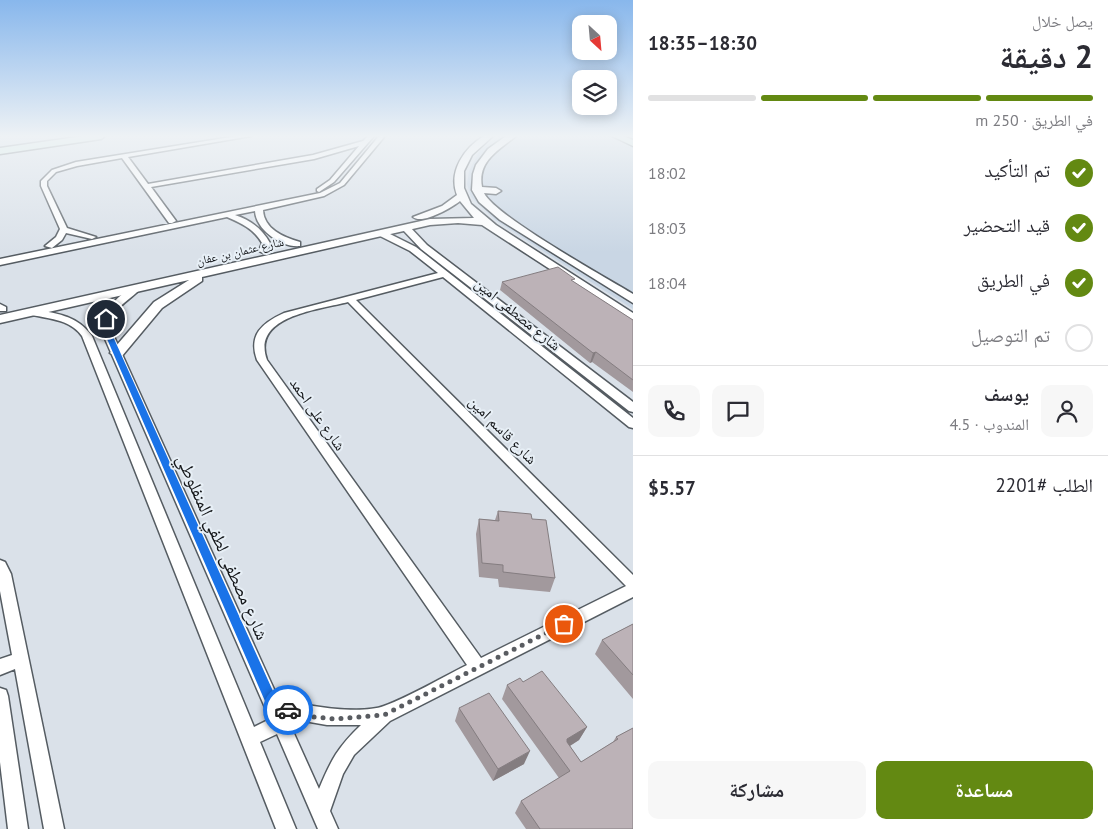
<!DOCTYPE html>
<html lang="ar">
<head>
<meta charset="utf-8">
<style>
  body { margin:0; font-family:"PT Sans","Noto Naskh Arabic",sans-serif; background:#f7f7f7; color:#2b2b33; direction:rtl; height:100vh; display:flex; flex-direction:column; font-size:19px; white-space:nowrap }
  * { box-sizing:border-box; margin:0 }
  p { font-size:16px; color:#7c7c81 }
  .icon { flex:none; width:28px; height:28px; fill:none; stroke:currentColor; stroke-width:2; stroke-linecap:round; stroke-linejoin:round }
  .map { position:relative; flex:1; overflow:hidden; direction:ltr }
  .panel { display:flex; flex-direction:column; background:#fff; width:475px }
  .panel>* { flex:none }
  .needle { width:32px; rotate:154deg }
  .controls { position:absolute; left:572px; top:15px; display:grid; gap:10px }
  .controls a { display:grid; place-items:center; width:45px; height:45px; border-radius:10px; background:#fff; box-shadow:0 2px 12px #0003; font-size:25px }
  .pin { position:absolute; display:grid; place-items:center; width:42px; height:42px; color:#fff; margin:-21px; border:2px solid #fff; border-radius:50%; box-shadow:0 1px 5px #0007 }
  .courier { position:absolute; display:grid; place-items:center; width:50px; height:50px; margin:-25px; border:4px solid #1a73e8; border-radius:50%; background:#fff; color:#222; box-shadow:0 1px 6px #0007 }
  .head em { font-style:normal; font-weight:700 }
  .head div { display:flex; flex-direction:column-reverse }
  .head { display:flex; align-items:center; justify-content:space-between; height:85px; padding:0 15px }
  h1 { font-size:32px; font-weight:700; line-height:38px }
  .bar { display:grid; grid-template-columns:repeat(4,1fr); gap:8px 5px; align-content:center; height:60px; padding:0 15px }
  .bar i { height:6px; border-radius:4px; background:#e1e1e2 }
  .bar .current { background:#638912 }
  .bar p { grid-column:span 4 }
  .line { display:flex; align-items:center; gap:12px; padding:0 15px; border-top:1px solid #e1e1e2 }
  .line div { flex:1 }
  .round { display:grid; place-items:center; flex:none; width:52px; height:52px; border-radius:10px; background:#f7f7f7 }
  ol { padding:0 15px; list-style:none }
  li { display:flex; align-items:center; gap:15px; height:55px }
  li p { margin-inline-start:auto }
  li .icon { padding:5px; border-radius:50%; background:#638912; color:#fff; stroke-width:4 }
  li:last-child { color:#7c7c81 }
  li i { width:28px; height:28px; border:2px solid #e1e1e2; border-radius:50% }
  .action { display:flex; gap:10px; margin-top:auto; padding:10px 15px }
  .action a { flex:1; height:58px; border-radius:10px; background:#638912; color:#fff; font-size:20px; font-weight:700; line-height:58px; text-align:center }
  .action a+a { background:#f7f7f7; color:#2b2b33 }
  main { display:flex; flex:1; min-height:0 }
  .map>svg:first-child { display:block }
  .built { fill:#c9d6e4 }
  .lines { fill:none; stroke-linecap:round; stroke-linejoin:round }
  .minor-casing { stroke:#555c62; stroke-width:3 }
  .tertiary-casing { stroke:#555c62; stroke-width:3 }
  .secondary-casing { stroke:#555c62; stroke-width:3 }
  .minor { fill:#fff; fill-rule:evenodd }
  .tertiary { fill:#fff; fill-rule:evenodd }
  .secondary { fill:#d4f2e4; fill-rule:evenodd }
  .wall { fill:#a2999d }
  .shaded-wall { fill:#847d80 }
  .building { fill:#bcb2b7; stroke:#847d80 }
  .route { fill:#1a73e8 }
  .done { stroke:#595c61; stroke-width:5; stroke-dasharray:0 9 }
  .labels { text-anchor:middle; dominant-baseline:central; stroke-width:4; stroke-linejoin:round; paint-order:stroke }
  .far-street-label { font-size:12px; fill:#131518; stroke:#e7eff6 }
  .street-label { font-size:15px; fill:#131518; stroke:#e7eff6 }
  .near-street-label { font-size:18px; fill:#131518; stroke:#e7eff6 }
</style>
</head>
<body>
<main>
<section class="panel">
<div class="head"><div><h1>2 دقيقة</h1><p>يصل خلال</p></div><em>18:30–18:35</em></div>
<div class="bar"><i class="current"></i><i class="current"></i><i class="current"></i><i></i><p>في الطريق · 250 m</p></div>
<ol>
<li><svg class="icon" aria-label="check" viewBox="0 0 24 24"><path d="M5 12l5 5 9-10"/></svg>تم التأكيد<p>18:02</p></li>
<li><svg class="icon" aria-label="check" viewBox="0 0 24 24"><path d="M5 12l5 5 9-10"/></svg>قيد التحضير<p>18:03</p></li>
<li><svg class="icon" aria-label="check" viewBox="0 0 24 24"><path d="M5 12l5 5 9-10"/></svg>في الطريق<p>18:04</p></li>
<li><i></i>تم التوصيل</li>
</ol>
<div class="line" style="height:90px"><a class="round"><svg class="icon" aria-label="person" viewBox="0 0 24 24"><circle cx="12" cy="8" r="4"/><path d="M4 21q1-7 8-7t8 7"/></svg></a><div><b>يوسف</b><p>المندوب · 4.5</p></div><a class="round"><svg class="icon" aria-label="chat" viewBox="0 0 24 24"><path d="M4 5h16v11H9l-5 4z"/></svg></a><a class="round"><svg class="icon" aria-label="phone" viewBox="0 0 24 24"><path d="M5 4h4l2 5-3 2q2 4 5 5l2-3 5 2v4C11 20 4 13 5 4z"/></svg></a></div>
<div class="line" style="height:65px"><div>الطلب #2201</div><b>$5.57</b></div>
<div class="action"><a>مساعدة</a><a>مشاركة</a></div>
</section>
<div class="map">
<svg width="633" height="829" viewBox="0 0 633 829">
  <rect width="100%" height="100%" fill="#dae1e9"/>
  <path class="built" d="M500,136H628L633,138V309L495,220L471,197L467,184L469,171L480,150Z"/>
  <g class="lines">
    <g class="minor-casing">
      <path id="minor" d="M237,136H251L128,157L148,184L313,155L363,141L368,136H374L334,182L319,192L317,191V189L330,180L359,146L314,159L151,187L176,221L172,223H169L122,158L77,166L56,172L47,181V186L67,228L96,237L92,239L66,233L62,240L52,248L45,246L56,237L60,229L41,186V181L52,170L76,162Z
        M379,136H385L344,185L324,196L263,210C264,229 283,237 300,242V246C282,248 256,230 255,211L235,215C251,220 262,229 270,243L267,251L263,253L259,251L262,243C254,229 241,223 227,217L0,265V259L320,193L340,183Z
        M403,226H409L427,245L633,402V412L629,411L421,249L403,230Z
        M378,231H384L416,247L633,418V428L629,427L443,277L356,300L633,575V597L390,721L354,755L343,774L330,811L338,829H318L277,734L260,742L296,829H276L82,336C69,318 47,319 28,314L26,312L31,309C55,313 77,315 92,336L254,727L270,719L102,332C101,326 101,321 103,316C108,306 129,285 140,286L141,288C128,303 108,308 112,332L278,698C303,706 360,715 384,706C411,696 441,678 467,665L257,360C248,335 262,323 284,313L438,273L410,251L378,235ZM348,302L626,586L481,658L267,360C251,316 318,310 348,302ZM287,718L327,725H361C338,747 331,760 319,789Z
        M0,304L6,307V311H0Z
        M0,560L5,562L11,574L64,829H44L15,669L0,675V659L12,655L0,591Z
        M0,688L6,690L8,696L28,829H8L0,762Z"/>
    </g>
    <g class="tertiary-casing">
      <path id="tertiary" d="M484,136H493L472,155L464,171V188L471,204L496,225L633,313V323L482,225L458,223L430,225L202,277V281L162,308L122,356L117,357L110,353L154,302L189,280L0,323V315L430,219L474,218L460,201C451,208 422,225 413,217L442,206L457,195C448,172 464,148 484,136Z
        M506,136H516C499,150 477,161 482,187L496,188L501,191L496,194L484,193C495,216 605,277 633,294V303L500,220L479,202L472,190L473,174L476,165L488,149Z"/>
    </g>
    <g class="secondary-casing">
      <path id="secondary" d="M84,136H105L101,139L0,154V148Z
        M612,136H623L633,140V146Z"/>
    </g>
    <use href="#minor" class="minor"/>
    <use href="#tertiary" class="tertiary"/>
    <use href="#secondary" class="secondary"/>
  </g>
  <path class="wall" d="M502,282H574L633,320V392L592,362L590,363L500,290Z
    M498,511L532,519L555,578L550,592L499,587L498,579L479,577L476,534L479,519L495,520Z
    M633,624V699L595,654L602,640Z
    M523,682L587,727L579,740L570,746L581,762L613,742L616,737L633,728V829H526L515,813L521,801L559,778L502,699L507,685Z
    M459,708L524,764L493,781L455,721Z"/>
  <path class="shaded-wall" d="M596,352L592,362L590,363L593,353Z
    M587,727L579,740L560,752L567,739Z
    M530,751L524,764L493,781L498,769Z"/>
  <path class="building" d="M558,267L575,279L571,280L633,320V380L596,352L593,353L502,282Z
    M498,511L531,514L532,519L546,520L555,578L503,572V565L482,563L479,519L499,521Z
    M633,624V675L602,640Z
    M542,671L587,727L567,739V742L581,762L618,739L616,737L633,728V829H540L521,801L570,771L507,685L520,678L523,682Z
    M489,693L530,751L498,769L459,708Z"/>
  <linearGradient id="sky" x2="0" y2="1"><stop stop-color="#88b7ec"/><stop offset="0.54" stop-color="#eef2f5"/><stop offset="1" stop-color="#eef2f5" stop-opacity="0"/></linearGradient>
  <rect width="633" height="252" fill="url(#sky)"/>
  <path class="route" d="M103,318L109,319L111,332L277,700L293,706L294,710L293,714L288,716L268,708L104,332Z"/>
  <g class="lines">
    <path class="done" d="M288,710L314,717L336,719L384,715L564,624"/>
  </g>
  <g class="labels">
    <g class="far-street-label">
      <text transform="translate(240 251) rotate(-13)">شارع عثمان بن عفان</text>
    </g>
    <g class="street-label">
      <text transform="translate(518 314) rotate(39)">شارع مصطفى امين</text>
      <text transform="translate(318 414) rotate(55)">شارع على احمد</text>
      <text transform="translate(503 430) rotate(45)">شارع قاسم امين</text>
    </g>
    <g class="near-street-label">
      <text transform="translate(223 547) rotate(66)">شارع مصطفى لطفي المنفلوطي</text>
    </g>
  </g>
</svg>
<div class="controls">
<a><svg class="needle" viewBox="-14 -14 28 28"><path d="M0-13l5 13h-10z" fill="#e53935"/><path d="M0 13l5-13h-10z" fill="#7c7c81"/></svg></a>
<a><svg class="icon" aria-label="layers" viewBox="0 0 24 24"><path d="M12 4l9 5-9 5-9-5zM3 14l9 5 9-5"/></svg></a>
</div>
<div class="pin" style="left:564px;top:624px;background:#ea580c"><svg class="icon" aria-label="bag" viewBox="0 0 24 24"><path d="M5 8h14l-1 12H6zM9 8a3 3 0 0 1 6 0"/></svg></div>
<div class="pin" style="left:106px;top:319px;background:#1f2937"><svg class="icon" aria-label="home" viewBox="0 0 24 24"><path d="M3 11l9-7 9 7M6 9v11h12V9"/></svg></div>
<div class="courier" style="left:288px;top:710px"><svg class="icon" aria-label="car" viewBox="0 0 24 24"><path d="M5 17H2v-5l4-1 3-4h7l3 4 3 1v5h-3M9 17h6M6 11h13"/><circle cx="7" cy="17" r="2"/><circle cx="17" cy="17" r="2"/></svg></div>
</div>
</main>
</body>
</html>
